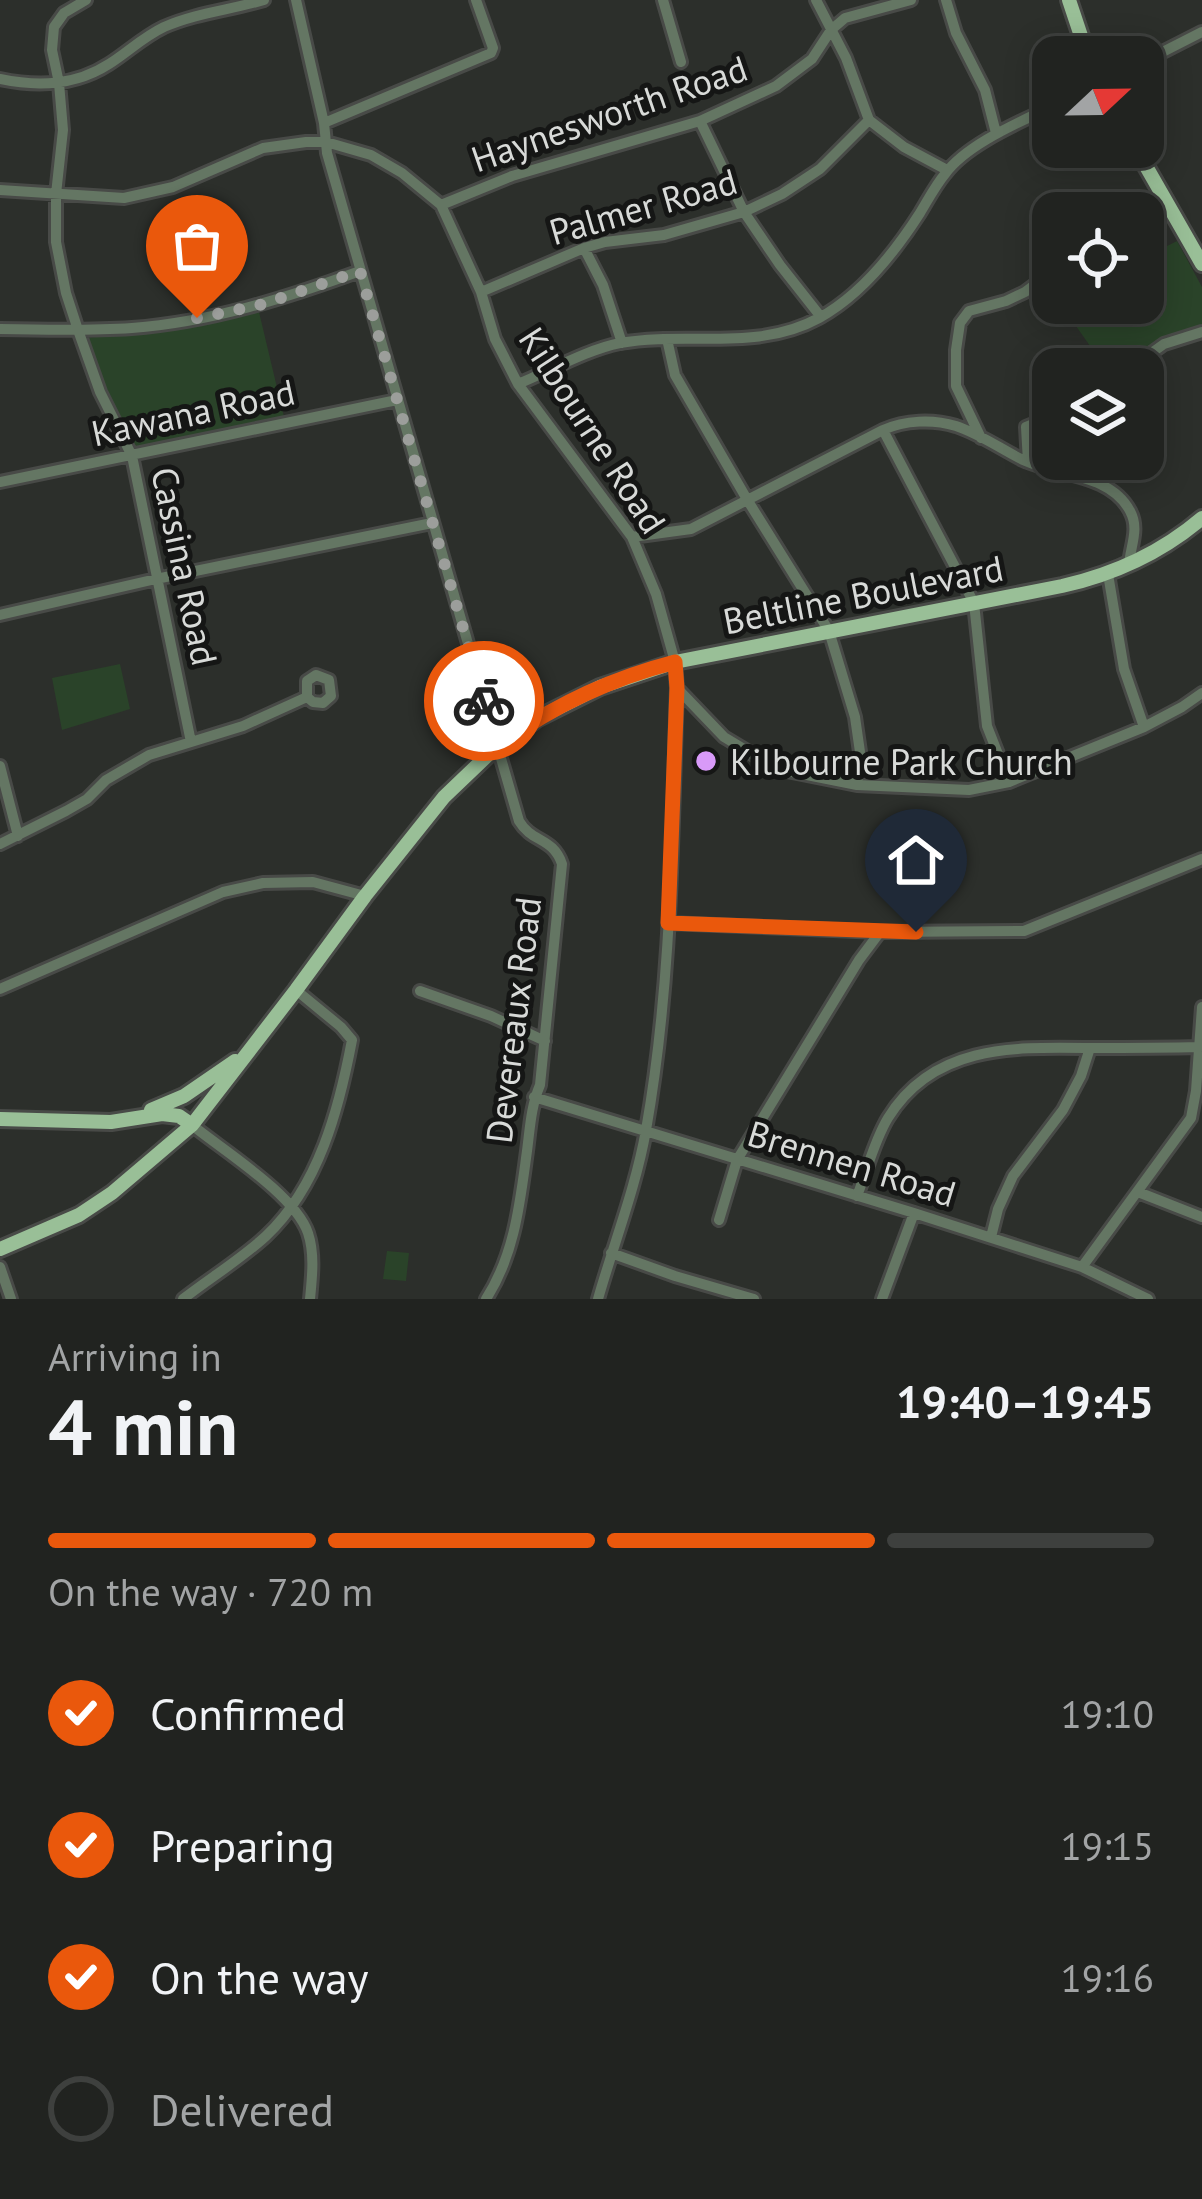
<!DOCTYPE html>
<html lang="en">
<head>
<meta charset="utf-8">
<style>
  body { margin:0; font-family:"PT Sans",sans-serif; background:#292b29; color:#f1f3f6; height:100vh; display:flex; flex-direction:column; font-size:45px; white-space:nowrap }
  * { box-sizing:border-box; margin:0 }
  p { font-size:39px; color:#a2a4a5 }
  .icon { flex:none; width:66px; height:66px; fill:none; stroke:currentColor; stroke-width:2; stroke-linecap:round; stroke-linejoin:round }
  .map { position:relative; height:1299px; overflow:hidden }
  .details { display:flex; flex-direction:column; background:#212320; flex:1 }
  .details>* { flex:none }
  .needle { width:78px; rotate:68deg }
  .fabs { position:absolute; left:1032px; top:36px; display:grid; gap:24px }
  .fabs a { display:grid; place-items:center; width:132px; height:132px; border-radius:24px; background:#212320; box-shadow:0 6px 30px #0003,0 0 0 3px #3e403e; font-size:60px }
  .pin { position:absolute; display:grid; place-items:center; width:102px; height:102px; color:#fff; margin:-123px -51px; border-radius:50% 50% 50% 0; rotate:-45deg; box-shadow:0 0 12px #0007 }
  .pin .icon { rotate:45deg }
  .courier { position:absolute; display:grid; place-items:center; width:120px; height:120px; margin:-60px; border:9px solid #ea580c; border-radius:50%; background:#fff; color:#222; box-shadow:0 3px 15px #0007 }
  .head em { font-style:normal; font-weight:800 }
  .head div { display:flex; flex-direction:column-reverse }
  .head { display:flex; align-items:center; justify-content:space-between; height:204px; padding:0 48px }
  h1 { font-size:78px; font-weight:800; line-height:90px }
  .bar { display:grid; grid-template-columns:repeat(4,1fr); gap:18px 12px; align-content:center; height:144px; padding:0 48px }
  .bar i { height:15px; border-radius:9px; background:#3e403e }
  .bar .on { background:#ea580c }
  .bar p { grid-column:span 4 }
  ol { padding:0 48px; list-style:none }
  li { display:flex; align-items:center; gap:36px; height:132px }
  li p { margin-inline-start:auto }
  li .icon { padding:12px; border-radius:50%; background:#ea580c; color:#fff; stroke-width:4 }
  li:last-child { color:#a2a4a5 }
  li i { width:66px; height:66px; border:6px solid #3e403e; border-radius:50% }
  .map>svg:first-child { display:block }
  .green { fill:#2a4329 }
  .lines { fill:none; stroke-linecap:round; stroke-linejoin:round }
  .minor-casing { stroke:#484a47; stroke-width:16 }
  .major-casing { stroke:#484a47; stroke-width:20 }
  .minor { stroke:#647663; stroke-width:10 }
  .major { stroke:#99bf97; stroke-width:14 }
  .done { stroke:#9c9e9b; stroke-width:12; stroke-dasharray:0 21.6 }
  .route { stroke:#ea580c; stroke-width:15 }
  .poi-dot { fill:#d89af8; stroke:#151615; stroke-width:4.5 }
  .labels { text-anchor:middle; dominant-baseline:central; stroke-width:10; stroke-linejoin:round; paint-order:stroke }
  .street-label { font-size:36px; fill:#d8dad8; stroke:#151615 }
  .poi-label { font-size:36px; fill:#d8dad8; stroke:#151615; text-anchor:start }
</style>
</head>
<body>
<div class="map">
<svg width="1202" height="1299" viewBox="0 0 1202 1299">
  <rect width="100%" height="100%" fill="#2c2f2b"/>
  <path class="green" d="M1177,241L1202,287V327L1172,337L1121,369H1106L1060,303H1143V258Z
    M259,312L284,417L134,448L103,389L86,338C144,333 202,327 259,312Z
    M120,664L130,709L62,730L52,678Z
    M387,1251L409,1253L406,1281L383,1279Z"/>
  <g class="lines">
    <g class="minor-casing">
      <path id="minor" d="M86,0L64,13L54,27L52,50L59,83L63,130L56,194V242L66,293L78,330L100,392L132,456L191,742
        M296,0L324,123L327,153L519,821C532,843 553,837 562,864L540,1085C531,1106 530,1128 527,1151C520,1202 515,1254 486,1299
        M663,0L681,62
        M816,0L846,58L869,120L904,147L947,170
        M946,0L956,33L985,90L996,133
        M1143,62L1202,32
        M0,79C38,87 75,86 109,64C128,52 143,37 164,27C196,13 230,10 264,0
        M700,121L744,212L780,265L821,317
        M324,123L491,53L493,48L476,0
        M0,190L124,198L173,187L263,148L306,142H326L371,155L402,173L441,205L481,292L495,339L518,384L632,537L656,594L675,662L677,688C672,836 672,984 646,1130C636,1187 614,1243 598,1299
        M441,205L512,176L700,121L776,86L812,59L831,30L845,18L911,0
        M1137,213L1168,203
        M584,248L603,285L622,343
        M481,292L584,248L605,242L664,235L744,212L782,194L820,169L869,120
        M0,329C44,330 88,331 132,328C211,322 286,298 360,271
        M667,339L675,375L748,501L829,631L855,717L860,752L857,785
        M1129,369L1164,344L1202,332
        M518,384C550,371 586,350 620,343C687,331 757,352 819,318C861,295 895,252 920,213C928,200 935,186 945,174C967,144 1020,122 1053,106
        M883,430L974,603L987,726L1009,782
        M981,438L956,386V350L960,323L969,311L1006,301L1025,292L1053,271
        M1028,462L1026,427L1053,416
        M0,482L397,400
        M632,537L691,529L883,430C905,420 933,419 956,426C980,434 1001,449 1023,460C1057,476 1110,473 1130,511C1140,529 1130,547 1129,565
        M1108,574L1124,669L1144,727
        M0,615L156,579L432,523
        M677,688L724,737L777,769L857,785L969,790L1009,782L1144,727L1182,707L1202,693
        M0,766L18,836
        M0,844L66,811L87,799L106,780L149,755L243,726L307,697L313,702L323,703L331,696L329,680L316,675L307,681V697
        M669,923L880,932L1024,931L1202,859
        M0,989L223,892L263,883L313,882L365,896
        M420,991L491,1016L545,1041
        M534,1097L914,1213L1082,1267L1148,1299
        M192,1125C224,1151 295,1195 308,1233C315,1254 312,1278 310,1299
        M1138,1192L1202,1217
        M857,1196C867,1171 874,1141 888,1118C933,1045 1012,1047 1087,1048C1125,1048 1162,1048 1199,1047
        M719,1220L737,1160L859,960L880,932
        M991,1237L998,1209L1013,1176L1063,1110L1081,1076L1090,1048
        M611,1253L675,1276L754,1299
        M0,1267L11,1299
        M1082,1267L1191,1118L1196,1091L1202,1007
        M183,1299C210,1278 241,1259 266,1236C319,1186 339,1109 352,1040L341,1027L296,990
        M882,1299L914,1213"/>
    </g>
    <g class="major-casing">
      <path id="major" d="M1069,0L1088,57
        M1135,147L1202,264
        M151,1110L184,1096L235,1061
        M0,1119L111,1122L162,1114L179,1116L192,1125
        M0,1249L79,1215L112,1193L192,1125L296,990L365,896L444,797L490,753L538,718L600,687L675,662L1062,586C1115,574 1161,553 1202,518"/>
    </g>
    <use href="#minor" class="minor"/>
    <use href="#major" class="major"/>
  </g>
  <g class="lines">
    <path class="done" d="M197,318L260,305L360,271L484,701"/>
    <path class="route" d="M484,701L497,747C551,706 610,679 675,662L677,688L668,923L916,932"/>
  </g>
  <circle class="poi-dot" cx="706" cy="761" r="12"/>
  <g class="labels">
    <g class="street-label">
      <text transform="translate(609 113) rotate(-19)">Haynesworth Road</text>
      <text transform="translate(643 206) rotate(-16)">Palmer Road</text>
      <text transform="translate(193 412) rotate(-12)">Kawana Road</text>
      <text transform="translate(593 430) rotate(57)">Kilbourne Road</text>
      <text transform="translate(185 566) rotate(78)">Cassina Road</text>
      <text transform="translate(863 594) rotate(-11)">Beltline Boulevard</text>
      <text transform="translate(513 1020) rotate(-83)">Devereaux Road</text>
      <text transform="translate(852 1163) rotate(17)">Brennen Road</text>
    </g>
    <g class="poi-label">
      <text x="730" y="761">Kilbourne Park Church</text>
    </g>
  </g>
</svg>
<div class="fabs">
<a><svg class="needle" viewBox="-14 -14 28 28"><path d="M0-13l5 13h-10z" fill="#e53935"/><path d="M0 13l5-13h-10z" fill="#a2a4a5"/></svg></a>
<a><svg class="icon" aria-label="locate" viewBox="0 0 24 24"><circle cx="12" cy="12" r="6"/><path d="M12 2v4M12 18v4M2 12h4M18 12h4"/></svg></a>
<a><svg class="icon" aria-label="layers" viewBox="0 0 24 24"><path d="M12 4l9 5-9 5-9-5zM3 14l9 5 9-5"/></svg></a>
</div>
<div class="pin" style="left:197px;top:318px;background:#ea580c"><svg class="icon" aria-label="bag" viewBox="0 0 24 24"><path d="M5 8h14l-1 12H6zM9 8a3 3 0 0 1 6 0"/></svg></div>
<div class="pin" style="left:916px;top:932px;background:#1f2937"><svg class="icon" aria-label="home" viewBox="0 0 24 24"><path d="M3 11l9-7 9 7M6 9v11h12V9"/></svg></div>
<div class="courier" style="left:484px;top:701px"><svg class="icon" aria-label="bike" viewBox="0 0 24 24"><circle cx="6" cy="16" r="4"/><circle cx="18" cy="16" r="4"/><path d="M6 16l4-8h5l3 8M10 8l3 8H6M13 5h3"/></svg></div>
</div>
<section class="details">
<div class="head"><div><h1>4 min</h1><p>Arriving in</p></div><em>19:40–19:45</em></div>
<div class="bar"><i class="on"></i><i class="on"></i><i class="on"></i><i></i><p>On the way · 720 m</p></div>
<ol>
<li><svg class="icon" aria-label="check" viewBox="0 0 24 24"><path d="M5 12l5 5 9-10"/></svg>Confirmed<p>19:10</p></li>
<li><svg class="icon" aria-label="check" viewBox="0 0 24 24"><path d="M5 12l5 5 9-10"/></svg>Preparing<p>19:15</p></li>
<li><svg class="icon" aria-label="check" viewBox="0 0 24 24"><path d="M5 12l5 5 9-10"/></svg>On the way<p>19:16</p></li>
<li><i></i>Delivered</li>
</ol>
</section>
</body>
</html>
